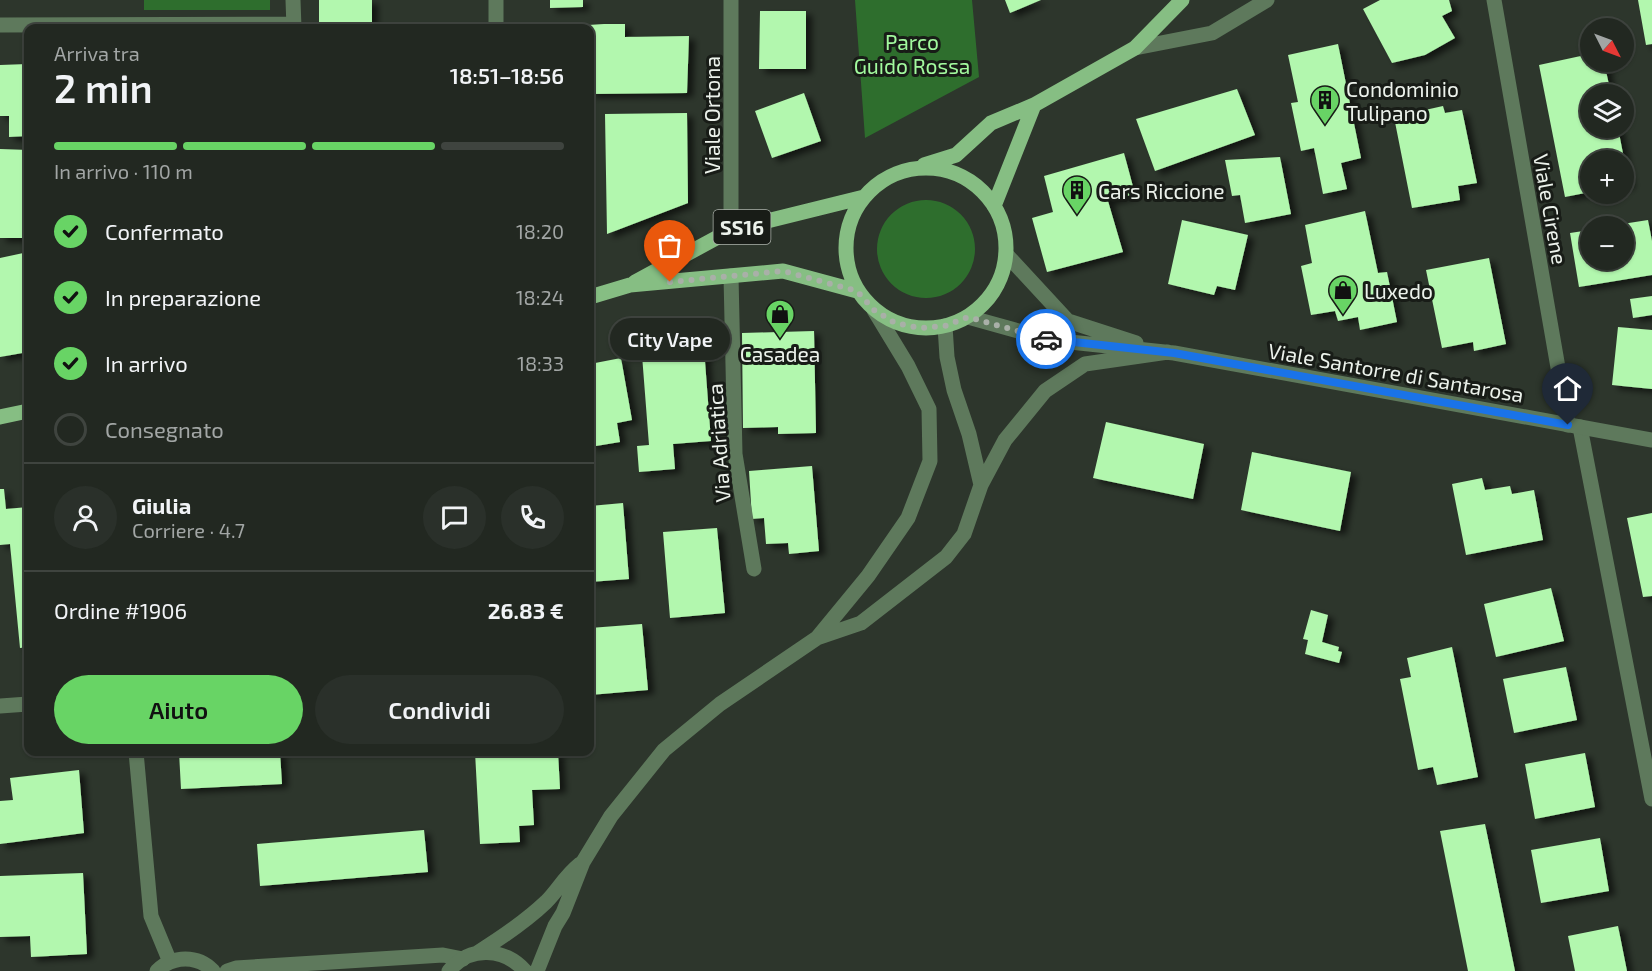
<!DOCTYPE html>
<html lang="it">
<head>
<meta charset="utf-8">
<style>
  body { margin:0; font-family:"Exo 2",sans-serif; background:#2a302a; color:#f1f3f6; height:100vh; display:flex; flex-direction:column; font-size:22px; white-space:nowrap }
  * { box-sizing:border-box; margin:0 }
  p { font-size:20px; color:#a2a6a5 }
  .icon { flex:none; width:33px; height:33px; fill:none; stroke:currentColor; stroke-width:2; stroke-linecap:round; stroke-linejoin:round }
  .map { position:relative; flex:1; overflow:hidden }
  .side { position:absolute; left:24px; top:24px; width:570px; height:732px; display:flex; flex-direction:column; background:#222821; border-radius:12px; box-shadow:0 2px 4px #0004,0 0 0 2px #3f443f }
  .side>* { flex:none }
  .needle { width:39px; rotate:132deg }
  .controls { position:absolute; left:1580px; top:18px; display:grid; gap:12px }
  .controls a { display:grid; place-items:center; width:54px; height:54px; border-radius:50%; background:#222821; box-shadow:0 2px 4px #0004,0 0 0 2px #3f443f; font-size:30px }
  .pin { position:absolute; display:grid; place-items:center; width:51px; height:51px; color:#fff; margin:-62px -26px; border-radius:50% 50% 50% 0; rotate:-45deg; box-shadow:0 0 6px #0007 }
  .pin .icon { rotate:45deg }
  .courier { position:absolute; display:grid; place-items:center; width:60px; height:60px; margin:-30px; border:4px solid #1a73e8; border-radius:50%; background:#fff; color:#222; box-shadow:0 2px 8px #0007 }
  .bubble { position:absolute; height:42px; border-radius:21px; background:#222821; box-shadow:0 2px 4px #0004,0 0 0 2px #3f443f; font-size:20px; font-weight:600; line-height:42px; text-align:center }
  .overview em { font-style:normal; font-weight:600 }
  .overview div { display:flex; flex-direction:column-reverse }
  .overview { display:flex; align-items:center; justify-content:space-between; height:102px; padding:0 30px }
  h1 { font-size:39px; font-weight:600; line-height:45px }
  .bar { display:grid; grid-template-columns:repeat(4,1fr); gap:9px 6px; align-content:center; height:72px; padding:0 30px }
  .bar i { height:8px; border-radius:4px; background:#3f443f }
  .bar .selected { background:#68d465 }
  .bar p { grid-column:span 4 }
  .line { display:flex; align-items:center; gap:15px; padding:0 30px; border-top:2px solid #3f443f }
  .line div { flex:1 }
  .round { display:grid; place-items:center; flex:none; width:63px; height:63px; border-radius:32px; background:#2a302a }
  ol { padding:0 30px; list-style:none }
  li { display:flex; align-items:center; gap:18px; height:66px }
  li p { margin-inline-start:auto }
  li .icon { padding:6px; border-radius:50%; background:#68d465; color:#111; stroke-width:4 }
  li:last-child { color:#a2a6a5 }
  li i { width:33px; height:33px; border:3px solid #3f443f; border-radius:50% }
  .button { display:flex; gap:12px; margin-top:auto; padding:12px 30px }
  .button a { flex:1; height:69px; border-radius:36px; background:#68d465; color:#111; font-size:24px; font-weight:600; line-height:69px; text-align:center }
  .button a+a { background:#2a302a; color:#f1f3f6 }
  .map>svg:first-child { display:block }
  .green { fill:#2e6e2d }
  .building { fill:#b2f7ae; filter:url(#shadow) }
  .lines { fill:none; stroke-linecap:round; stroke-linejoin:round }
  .minor { stroke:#5e795c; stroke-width:15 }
  .tertiary { stroke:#5e795c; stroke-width:15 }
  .primary { stroke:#86be83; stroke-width:15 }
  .done { stroke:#a9b0a8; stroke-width:6; stroke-dasharray:0 10.8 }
  .route { stroke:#1a73e8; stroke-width:8 }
  .labels { text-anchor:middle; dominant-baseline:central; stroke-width:6; stroke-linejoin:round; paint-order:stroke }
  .shield { fill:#181c17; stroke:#acb2ab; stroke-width:1.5 }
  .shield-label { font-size:20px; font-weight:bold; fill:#ecf2eb }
  .park-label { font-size:21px; fill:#a2fa9e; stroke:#181c17 }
  .poi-label { font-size:21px; fill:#ecf2eb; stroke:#181c17; text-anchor:start }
  .street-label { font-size:21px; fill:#ecf2eb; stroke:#181c17 }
</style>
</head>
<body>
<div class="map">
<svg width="1652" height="971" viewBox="0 0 1652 971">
  <defs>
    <filter id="shadow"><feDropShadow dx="6" dy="4" stdDeviation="3" flood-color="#0009"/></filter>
  </defs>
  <rect width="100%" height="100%" fill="#2d362c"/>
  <path class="green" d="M144,0H270V10H144Z
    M855,0H972L979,77L865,138Z
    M877 249a49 49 0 1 1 98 0a49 49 0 1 1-98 0Z"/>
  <path class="building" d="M319,0H372V28H319Z
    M550,0H583V7L550,8Z
    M1005,0H1041L1010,13Z
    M1380,0H1449L1452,11L1442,16L1455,38L1425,55L1392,63L1363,9Z
    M1638,0H1652V44L1646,45Z
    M760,11H806V69H759Z
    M604,24H625V37L689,36L687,93L590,94V28L588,25Z
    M1338,44L1361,158L1341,163L1347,189L1323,194L1314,148L1301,151L1291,103L1298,102L1288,55Z
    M1590,54V62H1604L1611,94H1590V128H1618L1629,184L1623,186V160H1590V192L1565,197L1539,65Z
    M28,64V136L9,137V116H0V65Z
    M1237,89L1255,135L1155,171L1136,119Z
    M804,93L821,141L772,158L755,111Z
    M1443,106L1445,113L1462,110L1477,183L1458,186L1460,200L1412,208L1394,117Z
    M687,113L688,203L607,234L605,114Z
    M0,149L28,150V238H0Z
    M1124,153L1135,194L1108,201L1123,252L1047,272L1032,218L1053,212L1044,176Z
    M1280,157L1291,214L1245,223L1240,195L1232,196L1225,160Z
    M1365,211L1378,273L1387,272L1397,322L1360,330L1358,317L1338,321L1335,311L1311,315L1301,266L1312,263L1305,225Z
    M1182,220L1248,235L1235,290L1217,286L1214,295L1168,284Z
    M1648,220L1652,241V275L1579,287L1570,233L1590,230V260H1623V226L1616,225Z
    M28,252V352L0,357V258Z
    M1489,258L1506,344L1474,351L1473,342L1442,348L1426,270Z
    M1652,296V315L1633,318L1630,299Z
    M1618,327L1652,330V389L1612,385Z
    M814,331L816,433L778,434V427L743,428L742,333Z
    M704,348L711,441L673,444L675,469L639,472L637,446L649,445L642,355Z
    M621,358L632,420L617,423L620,442L590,447V364Z
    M1106,422L1204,444L1193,499L1093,478Z
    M1252,452L1351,472L1340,531L1241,510Z
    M812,466L819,551L789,554L788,543L766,544L764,518L752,519L749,471Z
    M1482,478L1485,490L1510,486L1512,494L1534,490L1543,540L1466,555L1452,484Z
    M0,489H4L6,509L28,507V647L20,648L10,544L0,545Z
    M623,503L629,579L590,582V506Z
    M1652,513V596L1643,597L1627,518Z
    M717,528L725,613L670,618L663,532Z
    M1551,588L1564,641L1496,657L1484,604Z
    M1311,610L1328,615L1322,642L1339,647L1338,651L1342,652L1339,663L1305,654L1308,640L1303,639Z
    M642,624L648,690L590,695V628Z
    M1452,647L1478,777L1437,785L1433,767L1418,770L1400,679L1411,677L1407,658Z
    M1566,667L1577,720L1514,733L1503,679Z
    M179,752H280L282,784L181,789Z
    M475,752H558L560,789L532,790L534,825L519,826L520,842L480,844Z
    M1585,753L1595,807L1535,819L1525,764Z
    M79,770L84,833L0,844V801L13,800L10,778Z
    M1485,824L1515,971H1468L1440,831Z
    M424,830L428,872L260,886L257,844Z
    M1600,838L1609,891L1541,903L1531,850Z
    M83,873L87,954L31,957L30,936L0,937V876Z
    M1618,926L1627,971H1575L1568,936Z"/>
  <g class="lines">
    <path class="minor" d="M293,0L294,28
      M496,0V28
      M1494,0L1568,425
      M0,25L294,24
      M1135,48L1212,33L1267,0
      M731,230V0
      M731,276L735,454L754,569
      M1580,427L1652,799
      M0,706L28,704
      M136,752L151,916L170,962
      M157,971C173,955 198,955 213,971
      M227,971L236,968L443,955L463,959"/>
    <path class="tertiary" d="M1006,254L1068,321L1136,343
      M968,317L1051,340L1174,353L1652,440
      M945,326L947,357L954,390L969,434L981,485
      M817,638L868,576L908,518L930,461L929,409L908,366L874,310
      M477,953C501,938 525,922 546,902C559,889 564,877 580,864
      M449,971C469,945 505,948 525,971
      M537,971L555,926L563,913L583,862L611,816L664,750L720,704L817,638L861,623L946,557L964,534L981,485L1005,440L1045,391L1085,364L1168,352"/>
    <path class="primary" d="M924,165L956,155L991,123L1034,105L1135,48L1182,0
      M846 248a80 80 0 1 1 160 0a80 80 0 1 1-160 0Z
      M994,206L1034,105
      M635,282L731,230L864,197
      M590,297L630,285L783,271L857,291
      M0,417L28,411"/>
  </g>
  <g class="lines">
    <path class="done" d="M670,282L783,271L857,291L874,310L895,323L920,328L945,326L968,317L1046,339"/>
    <path class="route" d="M1046,339L1174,353L1568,425"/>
  </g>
  <defs>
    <g id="building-pin" transform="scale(1.5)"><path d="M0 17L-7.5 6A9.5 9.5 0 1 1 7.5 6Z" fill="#68d465" stroke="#181c17"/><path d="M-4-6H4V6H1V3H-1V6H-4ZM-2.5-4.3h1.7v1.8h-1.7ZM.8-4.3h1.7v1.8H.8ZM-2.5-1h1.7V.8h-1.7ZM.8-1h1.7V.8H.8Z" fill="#111"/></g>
    <g id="shop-pin" transform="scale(1.5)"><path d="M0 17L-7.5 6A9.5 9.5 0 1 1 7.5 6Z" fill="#68d465" stroke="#181c17"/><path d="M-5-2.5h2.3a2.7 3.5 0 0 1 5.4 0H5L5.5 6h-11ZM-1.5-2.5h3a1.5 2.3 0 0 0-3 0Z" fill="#111"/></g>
  </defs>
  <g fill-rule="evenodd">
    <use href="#building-pin" x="1325" y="100"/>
    <use href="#building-pin" x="1077" y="190"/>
    <use href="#shop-pin" x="1343" y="290"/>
    <use href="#shop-pin" x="780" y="314"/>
  </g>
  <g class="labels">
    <rect class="shield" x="713.5" y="210" width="57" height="34" rx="4.5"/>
    <g class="shield-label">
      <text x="742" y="227">SS16</text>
    </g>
    <g class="park-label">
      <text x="912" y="41">Parco<tspan x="912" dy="24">Guido Rossa</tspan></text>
    </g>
    <g class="poi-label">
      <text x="1346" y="88">Condominio<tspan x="1346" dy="24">Tulipano</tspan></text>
      <text x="1098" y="190">Cars Riccione</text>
      <text x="1364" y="290">Luxedo</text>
      <text x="780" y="353" text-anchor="middle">Casadea</text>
    </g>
    <g class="street-label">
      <text transform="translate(711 115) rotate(-90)">Viale Ortona</text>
      <text transform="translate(1551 209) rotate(80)">Viale Cirene</text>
      <text transform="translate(1396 372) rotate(10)">Viale Santorre di Santarosa</text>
      <text transform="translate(718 443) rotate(-94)">Via Adriatica</text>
    </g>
  </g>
</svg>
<div class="controls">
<a><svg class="needle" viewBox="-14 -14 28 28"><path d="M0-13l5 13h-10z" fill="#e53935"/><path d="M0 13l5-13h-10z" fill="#a2a6a5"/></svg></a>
<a><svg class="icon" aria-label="layers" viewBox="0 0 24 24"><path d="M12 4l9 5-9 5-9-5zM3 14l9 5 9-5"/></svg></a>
<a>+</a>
<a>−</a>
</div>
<div class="pin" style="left:670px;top:282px;background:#ea580c"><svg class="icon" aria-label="bag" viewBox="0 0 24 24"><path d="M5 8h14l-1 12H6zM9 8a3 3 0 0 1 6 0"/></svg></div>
<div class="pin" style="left:1568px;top:425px;background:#1f2937"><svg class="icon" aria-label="home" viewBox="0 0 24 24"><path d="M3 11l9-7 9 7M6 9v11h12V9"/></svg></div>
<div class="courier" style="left:1046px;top:339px"><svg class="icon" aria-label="car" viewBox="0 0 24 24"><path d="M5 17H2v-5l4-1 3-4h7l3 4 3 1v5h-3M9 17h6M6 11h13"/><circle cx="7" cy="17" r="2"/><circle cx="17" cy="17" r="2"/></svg></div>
<div class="bubble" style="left:610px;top:318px;width:120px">City Vape</div>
<section class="side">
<div class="overview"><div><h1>2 min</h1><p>Arriva tra</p></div><em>18:51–18:56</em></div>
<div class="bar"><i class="selected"></i><i class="selected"></i><i class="selected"></i><i></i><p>In arrivo · 110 m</p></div>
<ol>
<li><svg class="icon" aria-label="check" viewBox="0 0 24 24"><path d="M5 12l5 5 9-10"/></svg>Confermato<p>18:20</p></li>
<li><svg class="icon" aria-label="check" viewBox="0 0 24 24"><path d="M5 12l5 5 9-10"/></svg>In preparazione<p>18:24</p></li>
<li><svg class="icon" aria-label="check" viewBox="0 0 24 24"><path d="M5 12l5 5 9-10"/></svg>In arrivo<p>18:33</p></li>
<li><i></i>Consegnato</li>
</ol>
<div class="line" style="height:108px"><a class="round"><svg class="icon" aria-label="person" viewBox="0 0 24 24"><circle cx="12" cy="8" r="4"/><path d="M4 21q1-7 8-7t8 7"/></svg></a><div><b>Giulia</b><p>Corriere · 4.7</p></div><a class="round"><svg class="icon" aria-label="chat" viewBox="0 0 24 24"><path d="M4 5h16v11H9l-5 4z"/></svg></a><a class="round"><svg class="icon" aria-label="phone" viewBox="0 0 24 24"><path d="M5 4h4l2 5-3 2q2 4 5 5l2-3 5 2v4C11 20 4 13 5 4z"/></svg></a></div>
<div class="line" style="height:78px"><div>Ordine #1906</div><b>26.83 €</b></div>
<div class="button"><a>Aiuto</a><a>Condividi</a></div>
</section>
</div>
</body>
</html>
